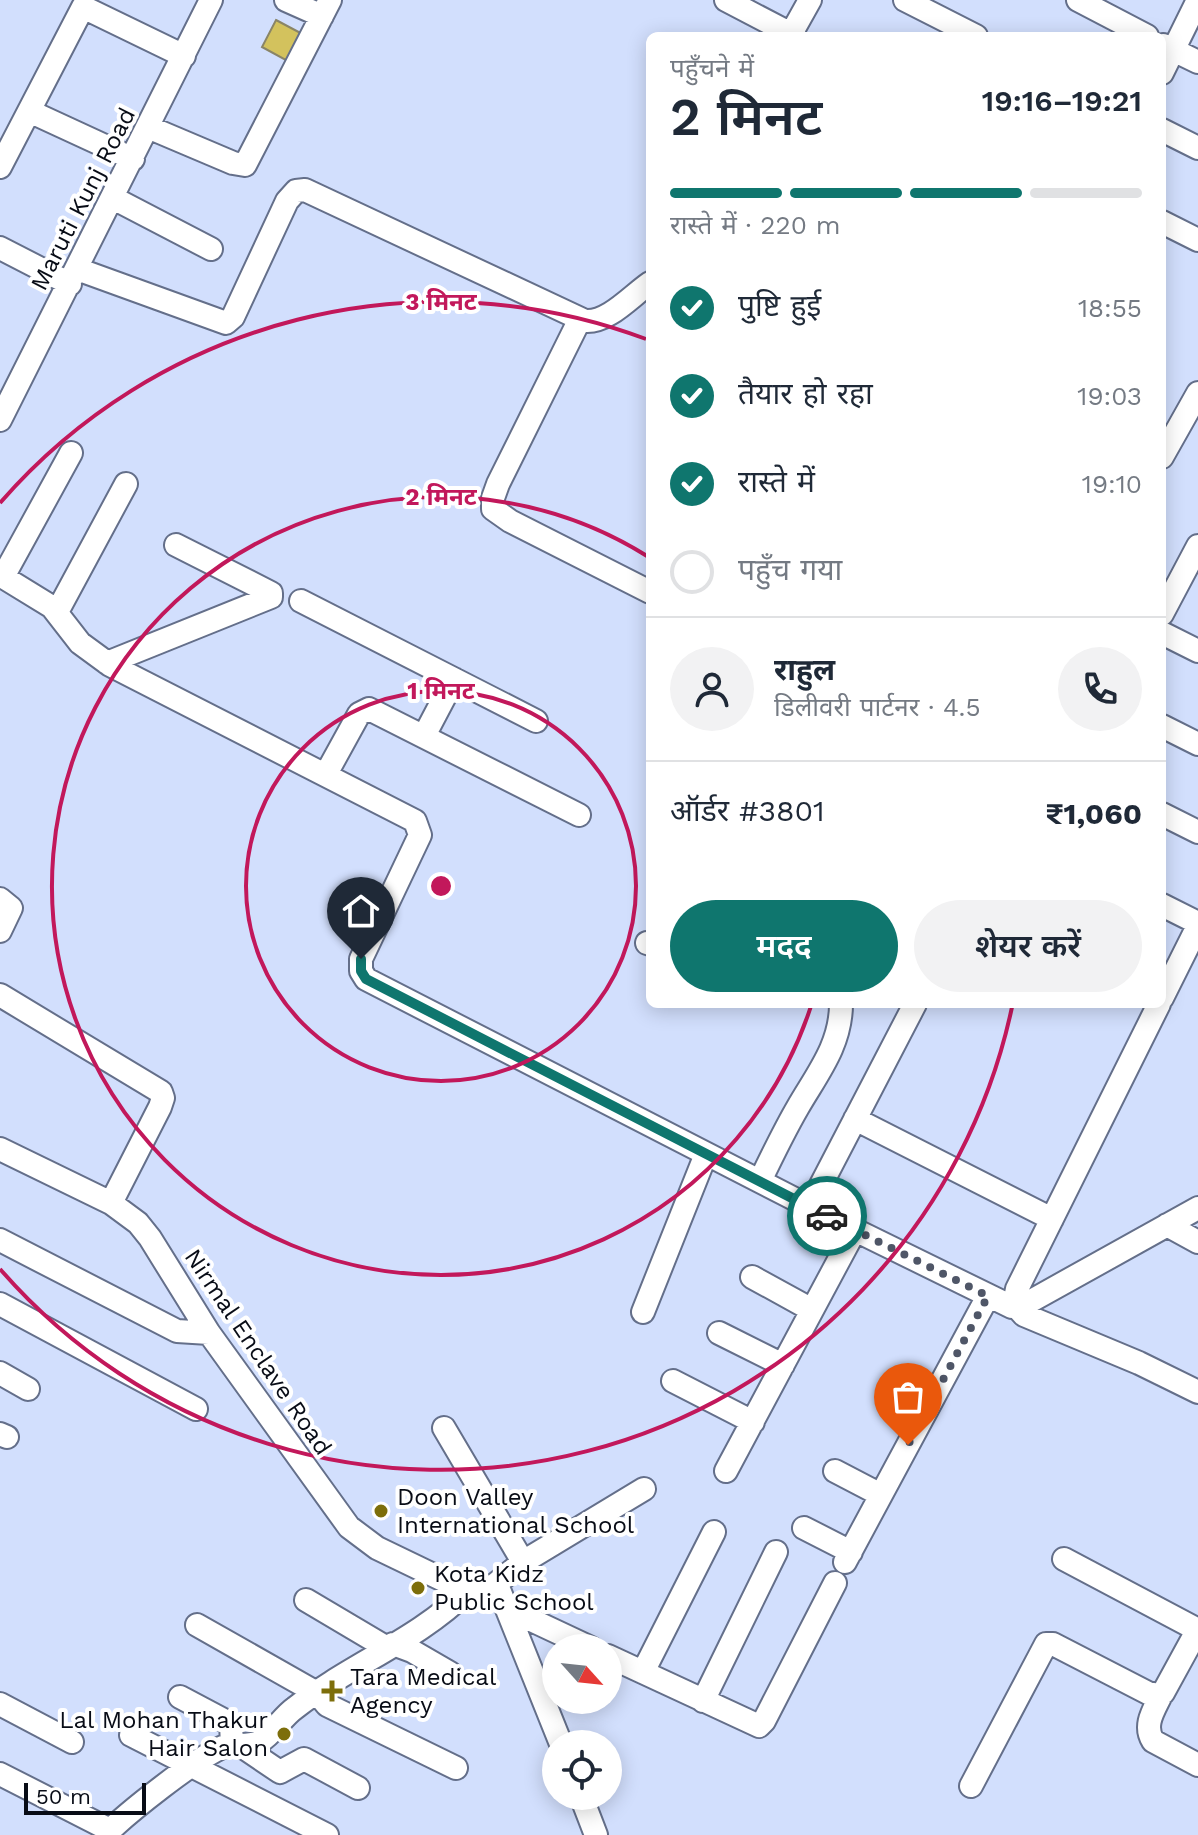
<!DOCTYPE html>
<html lang="hi">
<head>
<meta charset="utf-8">
<style>
  body { margin:0; font-family:"Work Sans","Noto Sans Devanagari",sans-serif; background:#f2f2f3; color:#1f2937; height:100vh; display:flex; flex-direction:column; font-size:30px; white-space:nowrap }
  * { box-sizing:border-box; margin:0 }
  p { font-size:26px; color:#747a83 }
  .icon { flex:none; width:44px; height:44px; fill:none; stroke:currentColor; stroke-width:2; stroke-linecap:round; stroke-linejoin:round }
  .map { position:relative; flex:1; overflow:hidden }
  .side { position:absolute; left:646px; top:32px; width:520px; height:976px; display:flex; flex-direction:column; background:#fff; border-radius:12px; box-shadow:0 4px 20px #0003 }
  .side>* { flex:none }
  .needle { width:52px; rotate:117deg }
  .buttons { position:absolute; left:542px; top:1634px; display:grid; gap:16px }
  .buttons a { display:grid; place-items:center; width:80px; height:80px; border-radius:50%; background:#fff; box-shadow:0 4px 20px #0003; font-size:40px }
  .scale { position:absolute; left:24px; bottom:20px; width:122px; box-sizing:border-box; padding-left:8px; border:4px solid #080c16; border-top:0; font-size:22px; line-height:28px; white-space:nowrap; color:#080c16; -webkit-text-stroke:6px #fff; paint-order:stroke }
  .pin { position:absolute; display:grid; place-items:center; width:68px; height:68px; color:#fff; margin:-82px -34px; border-radius:50% 50% 50% 0; rotate:-45deg; box-shadow:0 0 8px #0007 }
  .pin .icon { rotate:45deg }
  .courier { position:absolute; display:grid; place-items:center; width:80px; height:80px; margin:-40px; border:6px solid #0f766e; border-radius:50%; background:#fff; color:#222; box-shadow:0 2px 10px #0007 }
  .headline em { font-style:normal; font-weight:600 }
  .headline div { display:flex; flex-direction:column-reverse }
  .headline { display:flex; align-items:center; justify-content:space-between; height:136px; padding:0 24px }
  h1 { font-size:52px; font-weight:600; line-height:60px }
  .bar { display:grid; grid-template-columns:repeat(4,1fr); gap:12px 8px; align-content:center; height:96px; padding:0 24px }
  .bar i { height:10px; border-radius:6px; background:#e0e1e3 }
  .bar .on { background:#0f766e }
  .bar p { grid-column:span 4 }
  .line { display:flex; align-items:center; gap:20px; padding:0 24px; border-top:2px solid #e0e1e3 }
  .line div { flex:1 }
  .round { display:grid; place-items:center; flex:none; width:84px; height:84px; border-radius:42px; background:#f2f2f3 }
  ol { padding:0 24px; list-style:none }
  li { display:flex; align-items:center; gap:24px; height:88px }
  li p { margin-inline-start:auto }
  li .icon { padding:8px; border-radius:50%; background:#0f766e; color:#fff; stroke-width:4 }
  li:last-child { color:#747a83 }
  li i { width:44px; height:44px; border:4px solid #e0e1e3; border-radius:50% }
  .cta { display:flex; gap:16px; margin-top:auto; padding:16px 24px }
  .cta a { flex:1; height:92px; border-radius:48px; background:#0f766e; color:#fff; font-size:32px; font-weight:600; line-height:92px; text-align:center }
  .cta a+a { background:#f2f2f3; color:#1f2937 }
  .map>svg:first-child { display:block }
  .building { fill:#d3c25d; stroke:#8a8567; stroke-width:2 }
  .lines { fill:none; stroke-linecap:round; stroke-linejoin:round }
  .minor-casing { stroke:#646f8a; stroke-width:26 }
  .minor { stroke:#fff; stroke-width:22 }
  .done { stroke:#4f5667; stroke-width:8; stroke-dasharray:0 14.4 }
  .route { stroke:#0f766e; stroke-width:10 }
  .ring { fill:none; stroke:#c2185b; stroke-width:4 }
  .poi-dot { fill:#7d6e0b; stroke:#fff; stroke-width:3 }
  .labels { text-anchor:middle; dominant-baseline:central; stroke-width:8; stroke-linejoin:round; paint-order:stroke }
  .street-label { font-size:24px; fill:#080c16; stroke:#fff }
  .poi-label { font-size:24px; fill:#080c16; stroke:#fff; text-anchor:start }
  .centre { fill:#c2185b; stroke:#fff; stroke-width:4 }
  .ring-label { font-size:24px; text-anchor:middle; font-weight:bold; fill:#c2185b; stroke:#fff; stroke-width:8; stroke-linejoin:round; paint-order:stroke }
</style>
</head>
<body>
<div class="map">
<svg width="1198" height="1835" viewBox="0 0 1198 1835">
  <rect width="100%" height="100%" fill="#d2dffd"/>
  <path class="building" d="M276,20L308,37L293,64L262,47Z"/>
  <g class="lines">
    <g class="minor-casing">
      <path id="minor" d="M286,0L322,16
        M726,0L795,36
        M905,0L976,36
        M1078,0L1147,36
        M791,34L810,0
        M1163,45L1198,62
        M1162,73L1198,0
        M29,111L133,159
        M148,127L233,163L245,165L330,0
        M1162,130L1198,148
        M0,167L83,7L184,56
        M113,198L211,249
        M1162,222L1198,240
        M0,248L70,284
        M77,269L226,323L233,317L287,201L296,191L305,190L585,321C608,323 631,296 650,283
        M580,319L498,484L493,498V509L510,521L650,592
        M0,420L211,0
        M1162,457L1198,393
        M0,575L52,607L80,643L110,665L415,821L420,835L361,959V971L366,979L855,1230L1012,1307L1031,1301L1198,1208
        M3,577L71,453
        M301,601L536,721
        M57,612L126,484
        M1162,614L1198,546
        M1162,633L1198,651
        M107,663L271,597V593L176,545
        M1162,726L1198,744
        M424,736L454,679
        M326,774L359,714L369,709L579,815
        M1162,814L1198,832
        M0,899L11,908L0,931
        M1162,905L1198,923
        M647,943L650,944
        M0,995L161,1092L163,1098L160,1107L111,1203
        M1162,998L1198,926
        M1159,1004L1017,1289L1014,1304L1024,1315L1139,1363L1198,1392
        M855,1119L1052,1219
        M0,1149L111,1203L138,1223L150,1238L209,1333L349,1527L377,1548L462,1589L471,1591L486,1586L500,1592L561,1744
        M760,1181C772,1156 784,1131 798,1107C817,1074 841,1045 841,1004
        M810,1206L915,1004
        M1167,1225L1198,1242
        M0,1240L177,1331L209,1333
        M752,1277L812,1310
        M0,1304L196,1409
        M643,1312L706,1154
        M719,1333L783,1365
        M0,1373L28,1389
        M673,1381L753,1422
        M444,1428L523,1562
        M0,1434L7,1437
        M726,1471L855,1230
        M835,1471L881,1495
        M804,1528L851,1552
        M1064,1559L1198,1630
        M845,1562L988,1296
        M492,1587L523,1562L644,1489
        M306,1600L387,1648
        M508,1609L591,1648
        M197,1625L317,1693L327,1705L456,1768
        M393,1644L412,1651L450,1673
        M608,1656L759,1726L764,1721L835,1583
        M643,1672L714,1532
        M1161,1695C1154,1710 1143,1725 1153,1741L1198,1765
        M180,1697L231,1724L232,1745
        M703,1701L776,1552
        M0,1704L72,1742
        M131,1735L327,1835
        M240,1745L280,1772L304,1759L358,1788
        M0,1774L110,1830
        M971,1786L1046,1644H1053L1148,1693L1159,1695L1163,1693L1198,1629
        M581,1796L596,1835
        M105,1835C127,1813 196,1758 223,1747C235,1743 248,1747 259,1742C273,1734 282,1717 295,1708C349,1665 418,1640 467,1591"/>
    </g>
    <use href="#minor" class="minor"/>
  </g>
  <g class="lines">
    <path class="done" d="M827,1216L988,1296L908,1445"/>
    <path class="route" d="M361,959V971L366,979L827,1216"/>
  </g>
  <g class="ring">
    <circle cx="441" cy="886" r="195"/>
    <path d="M811 1006A389 389 0 1 1 647 556"/>
    <path d="M1012 1007A584 584 0 0 1 0 1269M0 503A584 584 0 0 1 646 339"/>
  </g>
  <g class="poi-dot">
    <circle cx="381" cy="1511" r="8"/>
    <circle cx="418" cy="1588" r="8"/>
    <path d="M328 1679h8v8h8v8h-8v8h-8v-8h-8v-8h8z"/>
    <circle cx="284" cy="1734" r="8"/>
  </g>
  <g class="labels">
    <g class="street-label">
      <text transform="translate(83 199) rotate(-63)">Maruti Kunj Road</text>
      <text transform="translate(258 1352) rotate(56)">Nirmal Enclave Road</text>
    </g>
    <g class="poi-label">
      <text x="397" y="1497">Doon Valley<tspan x="397" dy="28">International School</tspan></text>
      <text x="434" y="1574">Kota Kidz<tspan x="434" dy="28">Public School</tspan></text>
      <text x="350" y="1677">Tara Medical<tspan x="350" dy="28">Agency</tspan></text>
      <text x="268" y="1720" text-anchor="end">Lal Mohan Thakur<tspan x="268" dy="28">Hair Salon</tspan></text>
    </g>
  </g>
  <circle cx="441" cy="886" r="12" class="centre"/>
  <g class="ring-label">
    <text x="441" y="310">3 मिनट</text>
    <text x="441" y="505">2 मिनट</text>
    <text x="441" y="699">1 मिनट</text>
  </g>
</svg>
<div class="buttons">
<a><svg class="needle" viewBox="-14 -14 28 28"><path d="M0-13l5 13h-10z" fill="#e53935"/><path d="M0 13l5-13h-10z" fill="#747a83"/></svg></a>
<a><svg class="icon" aria-label="locate" viewBox="0 0 24 24"><circle cx="12" cy="12" r="6"/><path d="M12 2v4M12 18v4M2 12h4M18 12h4"/></svg></a>
</div>
<div class="scale">50 m</div>
<div class="pin" style="left:908px;top:1445px;background:#ea580c"><svg class="icon" aria-label="bag" viewBox="0 0 24 24"><path d="M5 8h14l-1 12H6zM9 8a3 3 0 0 1 6 0"/></svg></div>
<div class="pin" style="left:361px;top:959px;background:#1f2937"><svg class="icon" aria-label="home" viewBox="0 0 24 24"><path d="M3 11l9-7 9 7M6 9v11h12V9"/></svg></div>
<div class="courier" style="left:827px;top:1216px"><svg class="icon" aria-label="car" viewBox="0 0 24 24"><path d="M5 17H2v-5l4-1 3-4h7l3 4 3 1v5h-3M9 17h6M6 11h13"/><circle cx="7" cy="17" r="2"/><circle cx="17" cy="17" r="2"/></svg></div>
<section class="side">
<div class="headline"><div><h1>2 मिनट</h1><p>पहुँचने में</p></div><em>19:16–19:21</em></div>
<div class="bar"><i class="on"></i><i class="on"></i><i class="on"></i><i></i><p>रास्ते में · 220 m</p></div>
<ol>
<li><svg class="icon" aria-label="check" viewBox="0 0 24 24"><path d="M5 12l5 5 9-10"/></svg>पुष्टि हुई<p>18:55</p></li>
<li><svg class="icon" aria-label="check" viewBox="0 0 24 24"><path d="M5 12l5 5 9-10"/></svg>तैयार हो रहा<p>19:03</p></li>
<li><svg class="icon" aria-label="check" viewBox="0 0 24 24"><path d="M5 12l5 5 9-10"/></svg>रास्ते में<p>19:10</p></li>
<li><i></i>पहुँच गया</li>
</ol>
<div class="line" style="height:144px"><a class="round"><svg class="icon" aria-label="person" viewBox="0 0 24 24"><circle cx="12" cy="8" r="4"/><path d="M4 21q1-7 8-7t8 7"/></svg></a><div><b>राहुल</b><p>डिलीवरी पार्टनर · 4.5</p></div><a class="round"><svg class="icon" aria-label="phone" viewBox="0 0 24 24"><path d="M5 4h4l2 5-3 2q2 4 5 5l2-3 5 2v4C11 20 4 13 5 4z"/></svg></a></div>
<div class="line" style="height:104px"><div>ऑर्डर #3801</div><b>₹1,060</b></div>
<div class="cta"><a>मदद</a><a>शेयर करें</a></div>
</section>
</div>
</body>
</html>
